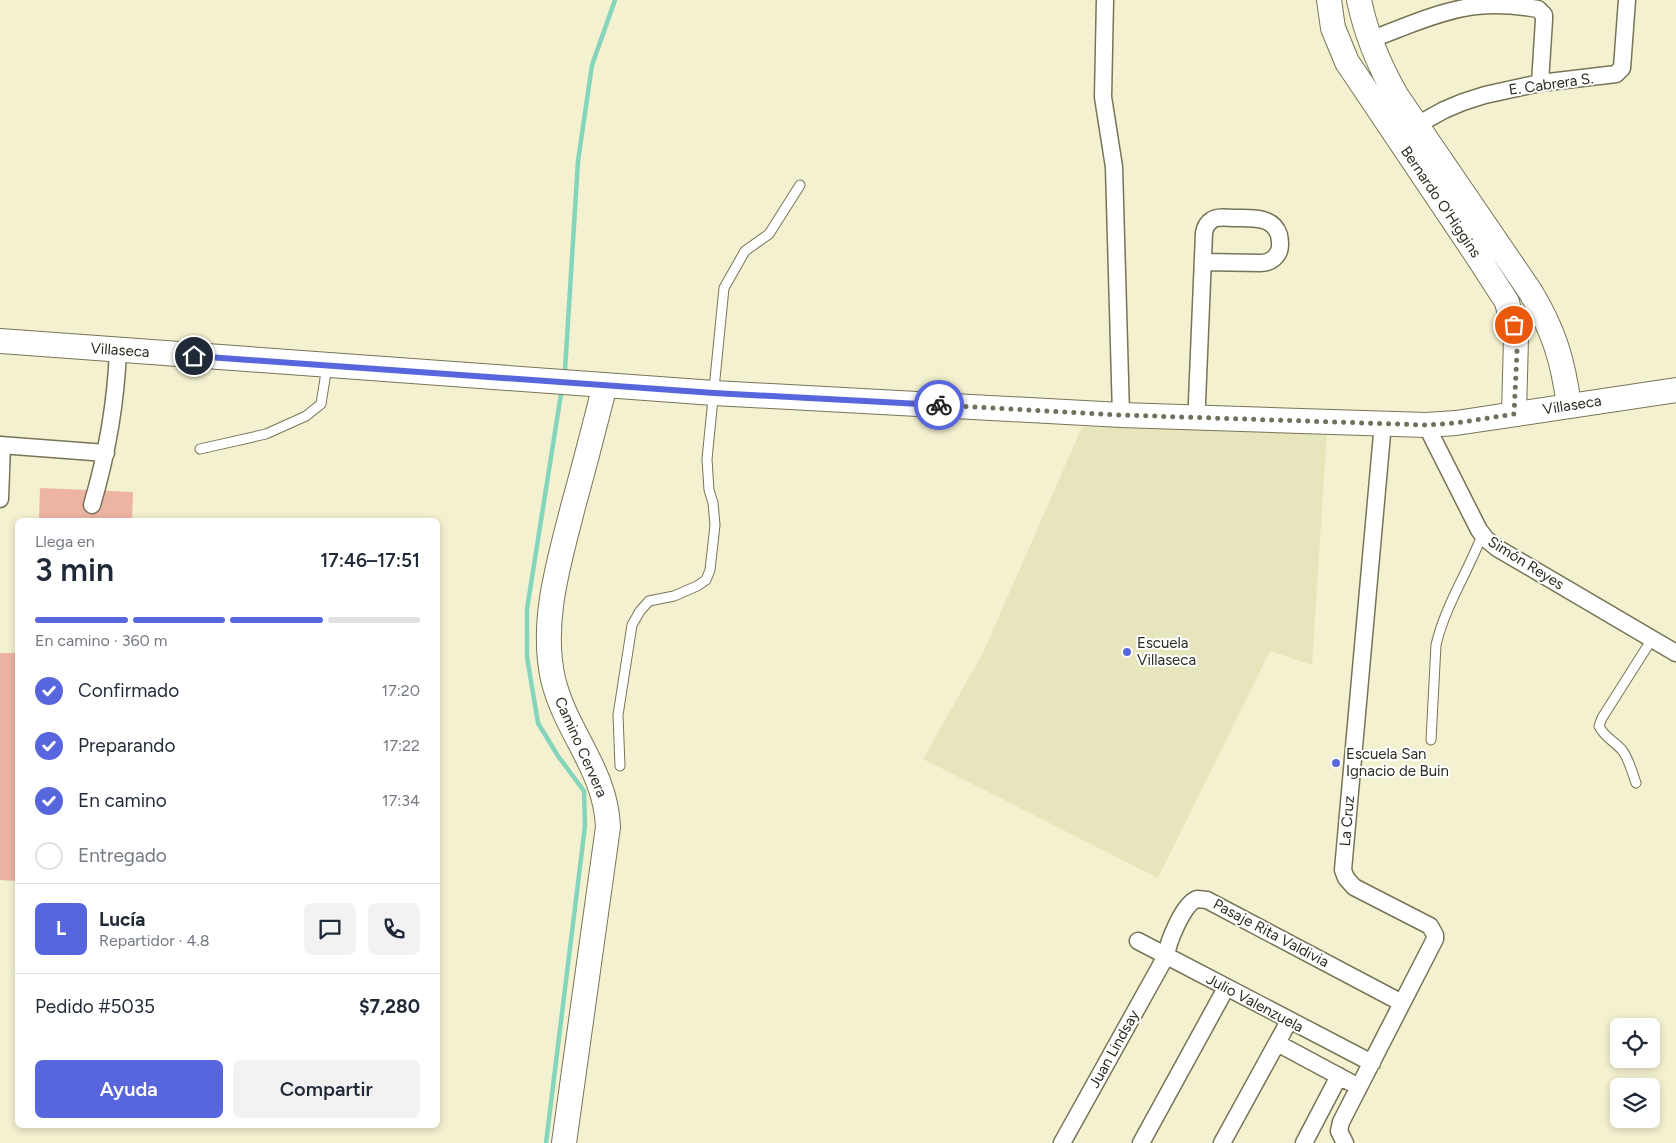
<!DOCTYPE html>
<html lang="es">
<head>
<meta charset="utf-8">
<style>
  body { margin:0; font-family:Figtree,sans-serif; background:#f2f2f3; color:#1f2937; height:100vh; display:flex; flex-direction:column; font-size:19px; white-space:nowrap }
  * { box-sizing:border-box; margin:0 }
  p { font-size:16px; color:#747a83 }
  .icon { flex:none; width:28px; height:28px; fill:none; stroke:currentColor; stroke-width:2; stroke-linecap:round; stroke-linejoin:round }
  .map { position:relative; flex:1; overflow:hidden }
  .sheet { position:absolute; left:15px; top:518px; width:425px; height:610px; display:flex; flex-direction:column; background:#fff; border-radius:8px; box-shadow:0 2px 8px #0003 }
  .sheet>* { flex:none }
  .controls { position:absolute; left:1610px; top:1018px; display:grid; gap:10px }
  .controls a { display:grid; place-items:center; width:50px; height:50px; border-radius:8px; background:#fff; box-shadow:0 2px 8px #0003; font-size:25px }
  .pin { position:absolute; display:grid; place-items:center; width:42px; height:42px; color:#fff; margin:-21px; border:2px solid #fff; border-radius:50%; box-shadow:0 1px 5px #0007 }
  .courier { position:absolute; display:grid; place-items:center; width:50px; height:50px; margin:-25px; border:4px solid #5866dd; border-radius:50%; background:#fff; color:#222; box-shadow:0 1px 6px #0007 }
  .head em { font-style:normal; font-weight:600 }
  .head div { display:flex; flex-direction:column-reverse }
  .head { display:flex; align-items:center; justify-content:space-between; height:85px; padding:0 20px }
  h1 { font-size:32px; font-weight:600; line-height:38px }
  .bar { display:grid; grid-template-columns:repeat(4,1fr); gap:8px 5px; align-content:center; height:60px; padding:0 20px }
  .bar i { height:6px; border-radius:4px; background:#e0e1e3 }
  .bar .on { background:#5866dd }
  .bar p { grid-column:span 4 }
  .line { display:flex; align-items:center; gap:12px; padding:0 20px; border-top:1px solid #e0e1e3 }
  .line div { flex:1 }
  .round { display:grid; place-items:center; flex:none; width:52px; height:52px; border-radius:8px; background:#f2f2f3 }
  ol { padding:0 20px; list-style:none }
  li { display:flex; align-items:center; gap:15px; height:55px }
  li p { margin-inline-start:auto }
  li .icon { padding:5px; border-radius:50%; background:#5866dd; color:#fff; stroke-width:4 }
  li:last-child { color:#747a83 }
  li i { width:28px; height:28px; border:2px solid #e0e1e3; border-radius:50% }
  .primary-button { display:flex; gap:10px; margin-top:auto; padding:10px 20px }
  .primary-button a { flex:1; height:58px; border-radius:8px; background:#5866dd; color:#fff; font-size:20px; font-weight:600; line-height:58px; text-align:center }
  .primary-button a+a { background:#f2f2f3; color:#1f2937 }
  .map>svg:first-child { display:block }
  .built { fill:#e7e5bc }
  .green { fill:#edb4a2 }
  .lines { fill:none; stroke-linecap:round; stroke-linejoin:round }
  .stream { stroke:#84d5bc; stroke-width:4.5 }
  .lane-casing { stroke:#777557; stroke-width:11 }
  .street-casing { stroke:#777557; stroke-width:19 }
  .secondary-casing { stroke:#777557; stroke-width:26 }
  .lane { stroke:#fff; stroke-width:9 }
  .street { stroke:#fff; stroke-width:16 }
  .secondary { stroke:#fff; stroke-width:24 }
  .done { stroke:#72705d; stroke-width:5; stroke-dasharray:0 9 }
  .route { stroke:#5866dd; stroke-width:6 }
  .poi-dot { fill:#5866dd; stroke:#fff; stroke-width:2 }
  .labels { text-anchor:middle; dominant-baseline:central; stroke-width:4; stroke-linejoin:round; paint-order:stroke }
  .street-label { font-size:15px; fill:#2c2b1f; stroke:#fff }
  .poi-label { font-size:15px; fill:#2c2b1f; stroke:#fff; text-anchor:start }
</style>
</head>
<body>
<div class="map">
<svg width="1676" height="1143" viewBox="0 0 1676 1143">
  <rect width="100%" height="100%" fill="#f3f1cf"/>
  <path class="built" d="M1082,427L1327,431L1312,665L1270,651L1158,878L923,759L983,653Z"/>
  <path class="green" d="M40,488L133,492L132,520H39Z
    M0,653H17V881L0,880Z"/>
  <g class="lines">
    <path class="stream" d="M565,370L578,161L592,65L615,0
      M546,1143L585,826L584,791L558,756L538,723L527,657V609L561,394"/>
    <g class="lane-casing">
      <path id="lane" d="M200,449L266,434L306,416L321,404L327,366
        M1431,740L1436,645C1445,606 1468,572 1482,535
        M620,766L618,715L632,625L640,611L649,601L674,596L697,586L706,580L710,570L715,525L713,503L709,490L707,459L724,288L745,251L769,234L800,185
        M1636,783C1632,772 1629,759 1622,750C1614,741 1604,737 1599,726L1602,718L1652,639"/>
    </g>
    <g class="street-casing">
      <path id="street" d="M1105,0L1103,97L1114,167L1121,415
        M1369,40C1400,29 1432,14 1464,8C1487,3 1515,5 1538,9L1544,15V20L1540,83
        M1417,125L1444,110L1463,102L1485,95L1540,83L1616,74L1622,68L1627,0
        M1197,418V402L1204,233C1205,227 1207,223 1212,220C1218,216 1228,218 1235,218C1251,218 1273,216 1279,235C1280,240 1281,246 1279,251C1276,259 1268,263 1260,263L1203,262
        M1426,425L1479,530L1486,539L1497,548L1676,653
        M0,445L106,453
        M0,499L2,445
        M92,505C107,454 116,403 118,350
        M1138,941L1372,1063
        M1277,1043L1359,1087
        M1062,1143L1166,956C1168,942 1183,904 1197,899L1207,900L1402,1003
        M1141,1143L1226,988
        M1222,1143L1289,1021
        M1304,1143L1339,1076
        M1345,1143L1339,1131L1341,1122L1435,939V935L1430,926L1354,887L1346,878L1343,870L1383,423"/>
    </g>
    <g class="secondary-casing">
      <path id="secondary" d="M1329,0L1333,28L1347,62L1476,254L1507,302L1516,338L1514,414
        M1359,0C1366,34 1379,65 1396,95L1530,291C1554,331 1563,360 1569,406
        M0,341L714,393L1121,415L1426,425L1456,423L1676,390
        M564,1143L608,827C606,770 566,733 553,679C540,620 560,559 574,503C585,464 595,424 605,385"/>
    </g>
    <use href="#lane" class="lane"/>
    <use href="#street" class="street"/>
    <use href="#secondary" class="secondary"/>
  </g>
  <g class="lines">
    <path class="done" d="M939,405L1121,415L1426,425L1456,423L1514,414L1517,352L1514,325"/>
    <path class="route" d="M194,356L714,393L939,405"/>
  </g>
  <g class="poi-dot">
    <circle cx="1127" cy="652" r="5"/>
    <circle cx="1336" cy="763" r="5"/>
  </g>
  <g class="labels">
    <g class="street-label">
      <text transform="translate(1551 84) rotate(-8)">E. Cabrera S.</text>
      <text transform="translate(1441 202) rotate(56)">Bernardo O'Higgins</text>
      <text transform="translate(120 350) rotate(4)">Villaseca</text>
      <text transform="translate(1572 405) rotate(-9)">Villaseca</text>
      <text transform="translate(1526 563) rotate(32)">Simón Reyes</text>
      <text transform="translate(581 747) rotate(66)">Camino Cervera</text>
      <text transform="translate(1347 821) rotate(-85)">La Cruz</text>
      <text transform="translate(1271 933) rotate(28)">Pasaje Rita Valdivia</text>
      <text transform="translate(1255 1003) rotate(28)">Julio Valenzuela</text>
      <text transform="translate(1114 1049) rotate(-61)">Juan Lindsay</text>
    </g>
    <g class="poi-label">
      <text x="1137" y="643">Escuela<tspan x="1137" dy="17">Villaseca</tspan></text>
      <text x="1346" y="754">Escuela San<tspan x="1346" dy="17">Ignacio de Buin</tspan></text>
    </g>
  </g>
</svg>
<div class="controls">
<a><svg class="icon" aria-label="locate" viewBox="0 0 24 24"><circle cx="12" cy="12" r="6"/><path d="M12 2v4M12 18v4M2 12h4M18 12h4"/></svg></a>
<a><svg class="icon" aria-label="layers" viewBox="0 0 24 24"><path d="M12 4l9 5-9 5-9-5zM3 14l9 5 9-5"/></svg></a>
</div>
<div class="pin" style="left:1514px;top:325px;background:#ea580c"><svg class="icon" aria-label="bag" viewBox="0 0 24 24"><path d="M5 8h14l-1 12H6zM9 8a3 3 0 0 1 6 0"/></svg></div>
<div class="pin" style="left:194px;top:356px;background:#1f2937"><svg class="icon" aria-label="home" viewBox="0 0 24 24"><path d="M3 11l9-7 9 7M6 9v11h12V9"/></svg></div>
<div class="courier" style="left:939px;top:405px"><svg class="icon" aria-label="bike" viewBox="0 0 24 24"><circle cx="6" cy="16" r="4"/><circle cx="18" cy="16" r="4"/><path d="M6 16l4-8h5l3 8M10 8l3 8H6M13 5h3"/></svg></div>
<section class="sheet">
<div class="head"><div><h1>3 min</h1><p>Llega en</p></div><em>17:46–17:51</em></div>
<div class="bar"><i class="on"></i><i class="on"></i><i class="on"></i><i></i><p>En camino · 360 m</p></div>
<ol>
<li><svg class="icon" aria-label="check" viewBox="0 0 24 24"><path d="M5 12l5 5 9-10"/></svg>Confirmado<p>17:20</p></li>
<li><svg class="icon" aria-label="check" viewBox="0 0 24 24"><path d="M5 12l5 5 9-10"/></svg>Preparando<p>17:22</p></li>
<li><svg class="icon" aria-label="check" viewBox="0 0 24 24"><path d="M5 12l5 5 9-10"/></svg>En camino<p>17:34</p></li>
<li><i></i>Entregado</li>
</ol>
<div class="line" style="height:90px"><b class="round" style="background:#5866dd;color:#fff">L</b><div><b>Lucía</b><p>Repartidor · 4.8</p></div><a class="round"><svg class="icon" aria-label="chat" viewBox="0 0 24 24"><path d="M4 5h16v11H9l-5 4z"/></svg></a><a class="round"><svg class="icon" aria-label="phone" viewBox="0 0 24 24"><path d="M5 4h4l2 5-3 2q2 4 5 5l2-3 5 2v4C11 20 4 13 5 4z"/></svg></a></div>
<div class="line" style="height:65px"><div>Pedido #5035</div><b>$7,280</b></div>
<div class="primary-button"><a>Ayuda</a><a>Compartir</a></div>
</section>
</div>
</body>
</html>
